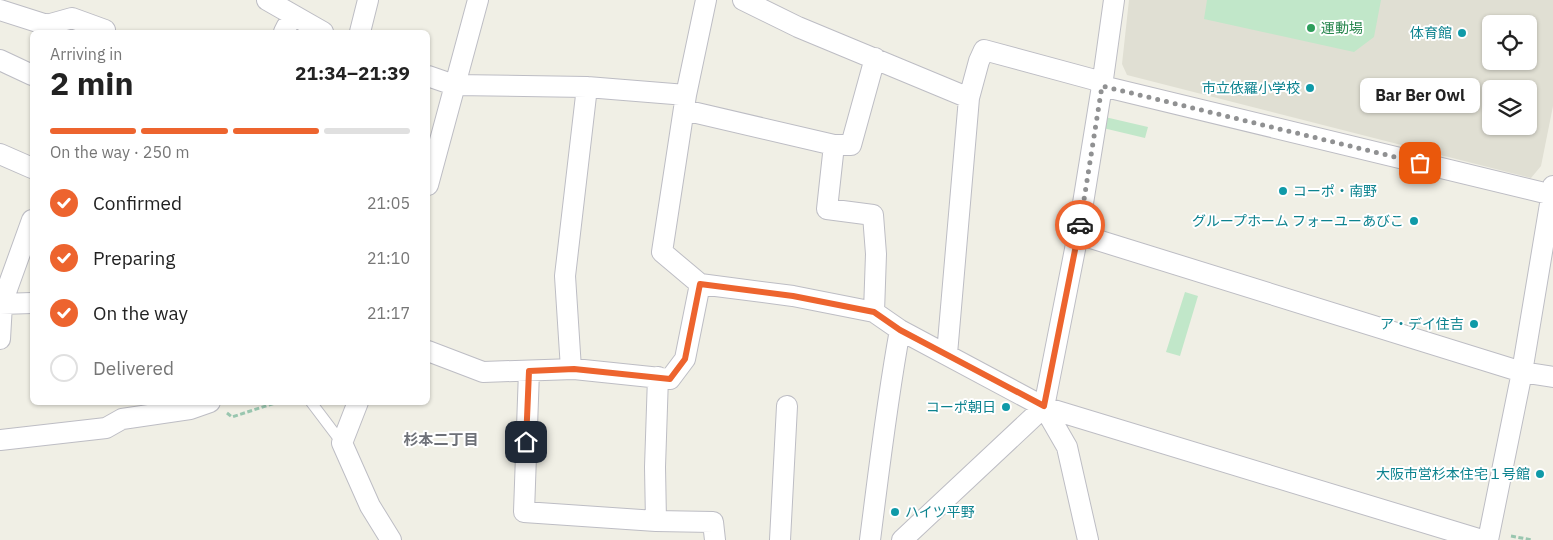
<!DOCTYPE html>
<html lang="en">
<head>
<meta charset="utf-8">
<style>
  body { margin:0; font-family:"IBM Plex Sans","Noto Sans JP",sans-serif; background:#f2f2f2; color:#222; height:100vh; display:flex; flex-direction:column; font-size:19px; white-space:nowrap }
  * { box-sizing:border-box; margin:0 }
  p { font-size:16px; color:#767676 }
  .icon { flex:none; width:28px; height:28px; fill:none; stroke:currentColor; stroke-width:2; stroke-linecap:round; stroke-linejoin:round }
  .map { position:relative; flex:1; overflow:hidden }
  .panel { position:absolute; left:30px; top:30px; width:400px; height:375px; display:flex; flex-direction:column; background:#fff; border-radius:8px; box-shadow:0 1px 4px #0004 }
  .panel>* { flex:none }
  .buttons { position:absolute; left:1482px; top:15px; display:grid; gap:10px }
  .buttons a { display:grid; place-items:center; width:55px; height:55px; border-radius:8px; background:#fff; box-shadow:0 1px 4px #0004; font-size:25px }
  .pin { position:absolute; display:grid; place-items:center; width:42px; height:42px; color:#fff; margin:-21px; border-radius:10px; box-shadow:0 2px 8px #0006 }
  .courier { position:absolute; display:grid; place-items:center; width:50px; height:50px; margin:-25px; border:4px solid #ed642e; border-radius:50%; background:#fff; color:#222; box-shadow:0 1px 6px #0007 }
  .bubble { position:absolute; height:35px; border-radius:8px; background:#fff; box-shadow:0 1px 4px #0004; font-size:16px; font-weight:700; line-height:35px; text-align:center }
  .headline em { font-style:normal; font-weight:700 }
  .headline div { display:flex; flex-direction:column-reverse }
  .headline { display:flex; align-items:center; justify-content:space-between; height:85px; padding:0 20px }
  h1 { font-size:32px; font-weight:700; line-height:38px }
  .bar { display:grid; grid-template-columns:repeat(4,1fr); gap:8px 5px; align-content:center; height:60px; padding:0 20px }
  .bar i { height:6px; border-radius:4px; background:#e0e0e0 }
  .bar .on { background:#ed642e }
  .bar p { grid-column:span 4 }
  ol { padding:0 20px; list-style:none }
  li { display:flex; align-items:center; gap:15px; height:55px }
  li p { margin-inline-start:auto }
  li .icon { padding:5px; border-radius:50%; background:#ed642e; color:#fff; stroke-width:4 }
  li:last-child { color:#767676 }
  li i { width:28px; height:28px; border:2px solid #e0e0e0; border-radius:50% }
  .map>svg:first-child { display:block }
  .education { fill:#e0dfd3; fill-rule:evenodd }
  .green { fill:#c1e7c9 }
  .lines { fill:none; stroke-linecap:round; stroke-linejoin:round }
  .service-casing { stroke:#bdbdc4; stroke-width:12 }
  .minor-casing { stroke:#bdbdc4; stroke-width:22 }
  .path { stroke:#99c6af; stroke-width:3; stroke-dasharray:5 2.5; stroke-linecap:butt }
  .service { stroke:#fff; stroke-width:10 }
  .minor { stroke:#fff; stroke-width:20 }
  .done { stroke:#909192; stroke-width:5; stroke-dasharray:0 9 }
  .route { stroke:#ed642e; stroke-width:6 }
  .leisure-dot { fill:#2e9e5b; stroke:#fff; stroke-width:2 }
  .culture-dot { fill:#0f9aa8; stroke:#fff; stroke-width:2 }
  .labels { text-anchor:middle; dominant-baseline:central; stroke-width:4; stroke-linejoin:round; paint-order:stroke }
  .leisure-label { font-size:14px; fill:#27864d; stroke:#fff; text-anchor:start }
  .culture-label { font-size:14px; fill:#0d838f; stroke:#fff; text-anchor:end }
  .neighbourhood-label { font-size:15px; font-weight:bold; fill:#6e7178; stroke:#fff }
</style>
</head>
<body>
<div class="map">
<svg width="1553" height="540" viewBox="0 0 1553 540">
  <rect width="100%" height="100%" fill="#f0efe5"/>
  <path class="education" d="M1129,0H1553V106L1541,166L1531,178L1127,75L1122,64ZM1491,24H1529V61H1491ZM1491,89H1529V126H1491Z"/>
  <path class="green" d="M1207,0H1381L1374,37L1354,52L1204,19Z
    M1105,117L1148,127L1145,138L1103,128Z
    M1185,292L1198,296L1180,356L1166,352Z"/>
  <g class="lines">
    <g class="service-casing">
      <path id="service" d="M311,402L342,443"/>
    </g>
    <g class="minor-casing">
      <path id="minor" d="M267,0L323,32
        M743,0L798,27L969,98
        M0,10L47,25L72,18L105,30L104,32
        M284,32L287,26
        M360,32L368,0
        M0,60L32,75
        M428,76L454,85L587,87L686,95L706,0
        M1102,86L1114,0
        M686,95L662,252L700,284L793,296L874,312L900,330L1044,407L1482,540
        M684,110L834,145
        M0,154L32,168
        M428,185L478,0
        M1078,234L1522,372L1553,377
        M0,304L32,303
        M874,312L876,254L873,215L827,209L834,145H851L875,58
        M0,339L2,304L6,292L32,220
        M428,351L483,372L574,369L670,379L685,359L700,284
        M947,354L969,98L979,61L984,50L1095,80L1102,86
        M571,369L565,276L587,87
        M529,371L524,512L656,521L713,522L715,540
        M358,402L342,443L370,506L391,540
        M1044,407L1067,447L1088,540
        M0,440L106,428L122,419L190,409L210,402
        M656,521L655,467L658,377
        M780,540L787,406
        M870,540C879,470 887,400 900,330
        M902,540L1044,407L1078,234L1102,86L1553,195
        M1488,540L1522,372L1553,186"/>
    </g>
    <path class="path" d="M227,413L232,417L278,402
      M1511,536L1532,540"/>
    <use href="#service" class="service"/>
    <use href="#minor" class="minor"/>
  </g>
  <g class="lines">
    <path class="done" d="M1080,225L1102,86L1420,163"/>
    <path class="route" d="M526,442L529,371L574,369L670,379L685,359L700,284L793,296L874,312L900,330L1044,406L1080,225"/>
  </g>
  <circle class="leisure-dot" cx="1311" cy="28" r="5"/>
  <g class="culture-dot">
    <circle cx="1462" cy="33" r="5"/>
    <circle cx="1310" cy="88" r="5"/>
    <circle cx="1283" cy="191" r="5"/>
    <circle cx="1414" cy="221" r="5"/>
    <circle cx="1474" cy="324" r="5"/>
    <circle cx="1006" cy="407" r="5"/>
    <circle cx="1540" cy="474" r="5"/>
    <circle cx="895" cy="512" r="5"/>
  </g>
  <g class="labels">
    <g class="leisure-label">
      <text x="1321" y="28">運動場</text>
    </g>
    <g class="culture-label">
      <text x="1452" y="33">体育館</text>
      <text x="1300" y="88">市立依羅小学校</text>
      <text x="1293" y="191" text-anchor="start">コーポ・南野</text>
      <text x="1404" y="221">グループホーム フォーユーあびこ</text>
      <text x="1464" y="324">ア・デイ住吉</text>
      <text x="996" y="407">コーポ朝日</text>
      <text x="1530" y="474">大阪市営杉本住宅１号館</text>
      <text x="905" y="512" text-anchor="start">ハイツ平野</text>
    </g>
    <g class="neighbourhood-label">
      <text x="441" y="439">杉本二丁目</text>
    </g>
  </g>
</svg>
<div class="buttons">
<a><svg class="icon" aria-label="locate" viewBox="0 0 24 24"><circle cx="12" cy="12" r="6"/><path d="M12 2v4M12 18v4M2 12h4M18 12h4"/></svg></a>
<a><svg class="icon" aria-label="layers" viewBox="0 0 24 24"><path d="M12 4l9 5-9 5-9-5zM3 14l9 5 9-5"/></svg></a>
</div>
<div class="pin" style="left:1420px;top:163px;background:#ea580c"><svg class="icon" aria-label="bag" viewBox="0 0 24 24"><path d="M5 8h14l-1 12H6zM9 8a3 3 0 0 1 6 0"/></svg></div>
<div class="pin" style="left:526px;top:442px;background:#1f2937"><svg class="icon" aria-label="home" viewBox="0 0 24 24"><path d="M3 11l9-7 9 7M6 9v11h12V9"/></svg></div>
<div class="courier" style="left:1080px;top:225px"><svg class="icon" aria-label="car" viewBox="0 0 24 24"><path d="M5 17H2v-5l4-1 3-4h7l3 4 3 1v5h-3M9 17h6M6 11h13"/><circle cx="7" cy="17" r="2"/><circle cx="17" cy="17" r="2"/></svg></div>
<div class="bubble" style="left:1360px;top:78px;width:120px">Bar Ber Owl</div>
<section class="panel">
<div class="headline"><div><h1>2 min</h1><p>Arriving in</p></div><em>21:34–21:39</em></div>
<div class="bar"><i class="on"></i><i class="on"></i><i class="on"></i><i></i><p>On the way · 250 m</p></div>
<ol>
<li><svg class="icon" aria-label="check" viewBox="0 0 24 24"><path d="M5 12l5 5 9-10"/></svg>Confirmed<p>21:05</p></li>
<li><svg class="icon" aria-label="check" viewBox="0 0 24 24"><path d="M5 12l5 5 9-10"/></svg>Preparing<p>21:10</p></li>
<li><svg class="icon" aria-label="check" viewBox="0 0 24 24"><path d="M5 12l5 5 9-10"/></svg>On the way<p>21:17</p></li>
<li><i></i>Delivered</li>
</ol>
</section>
</div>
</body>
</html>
